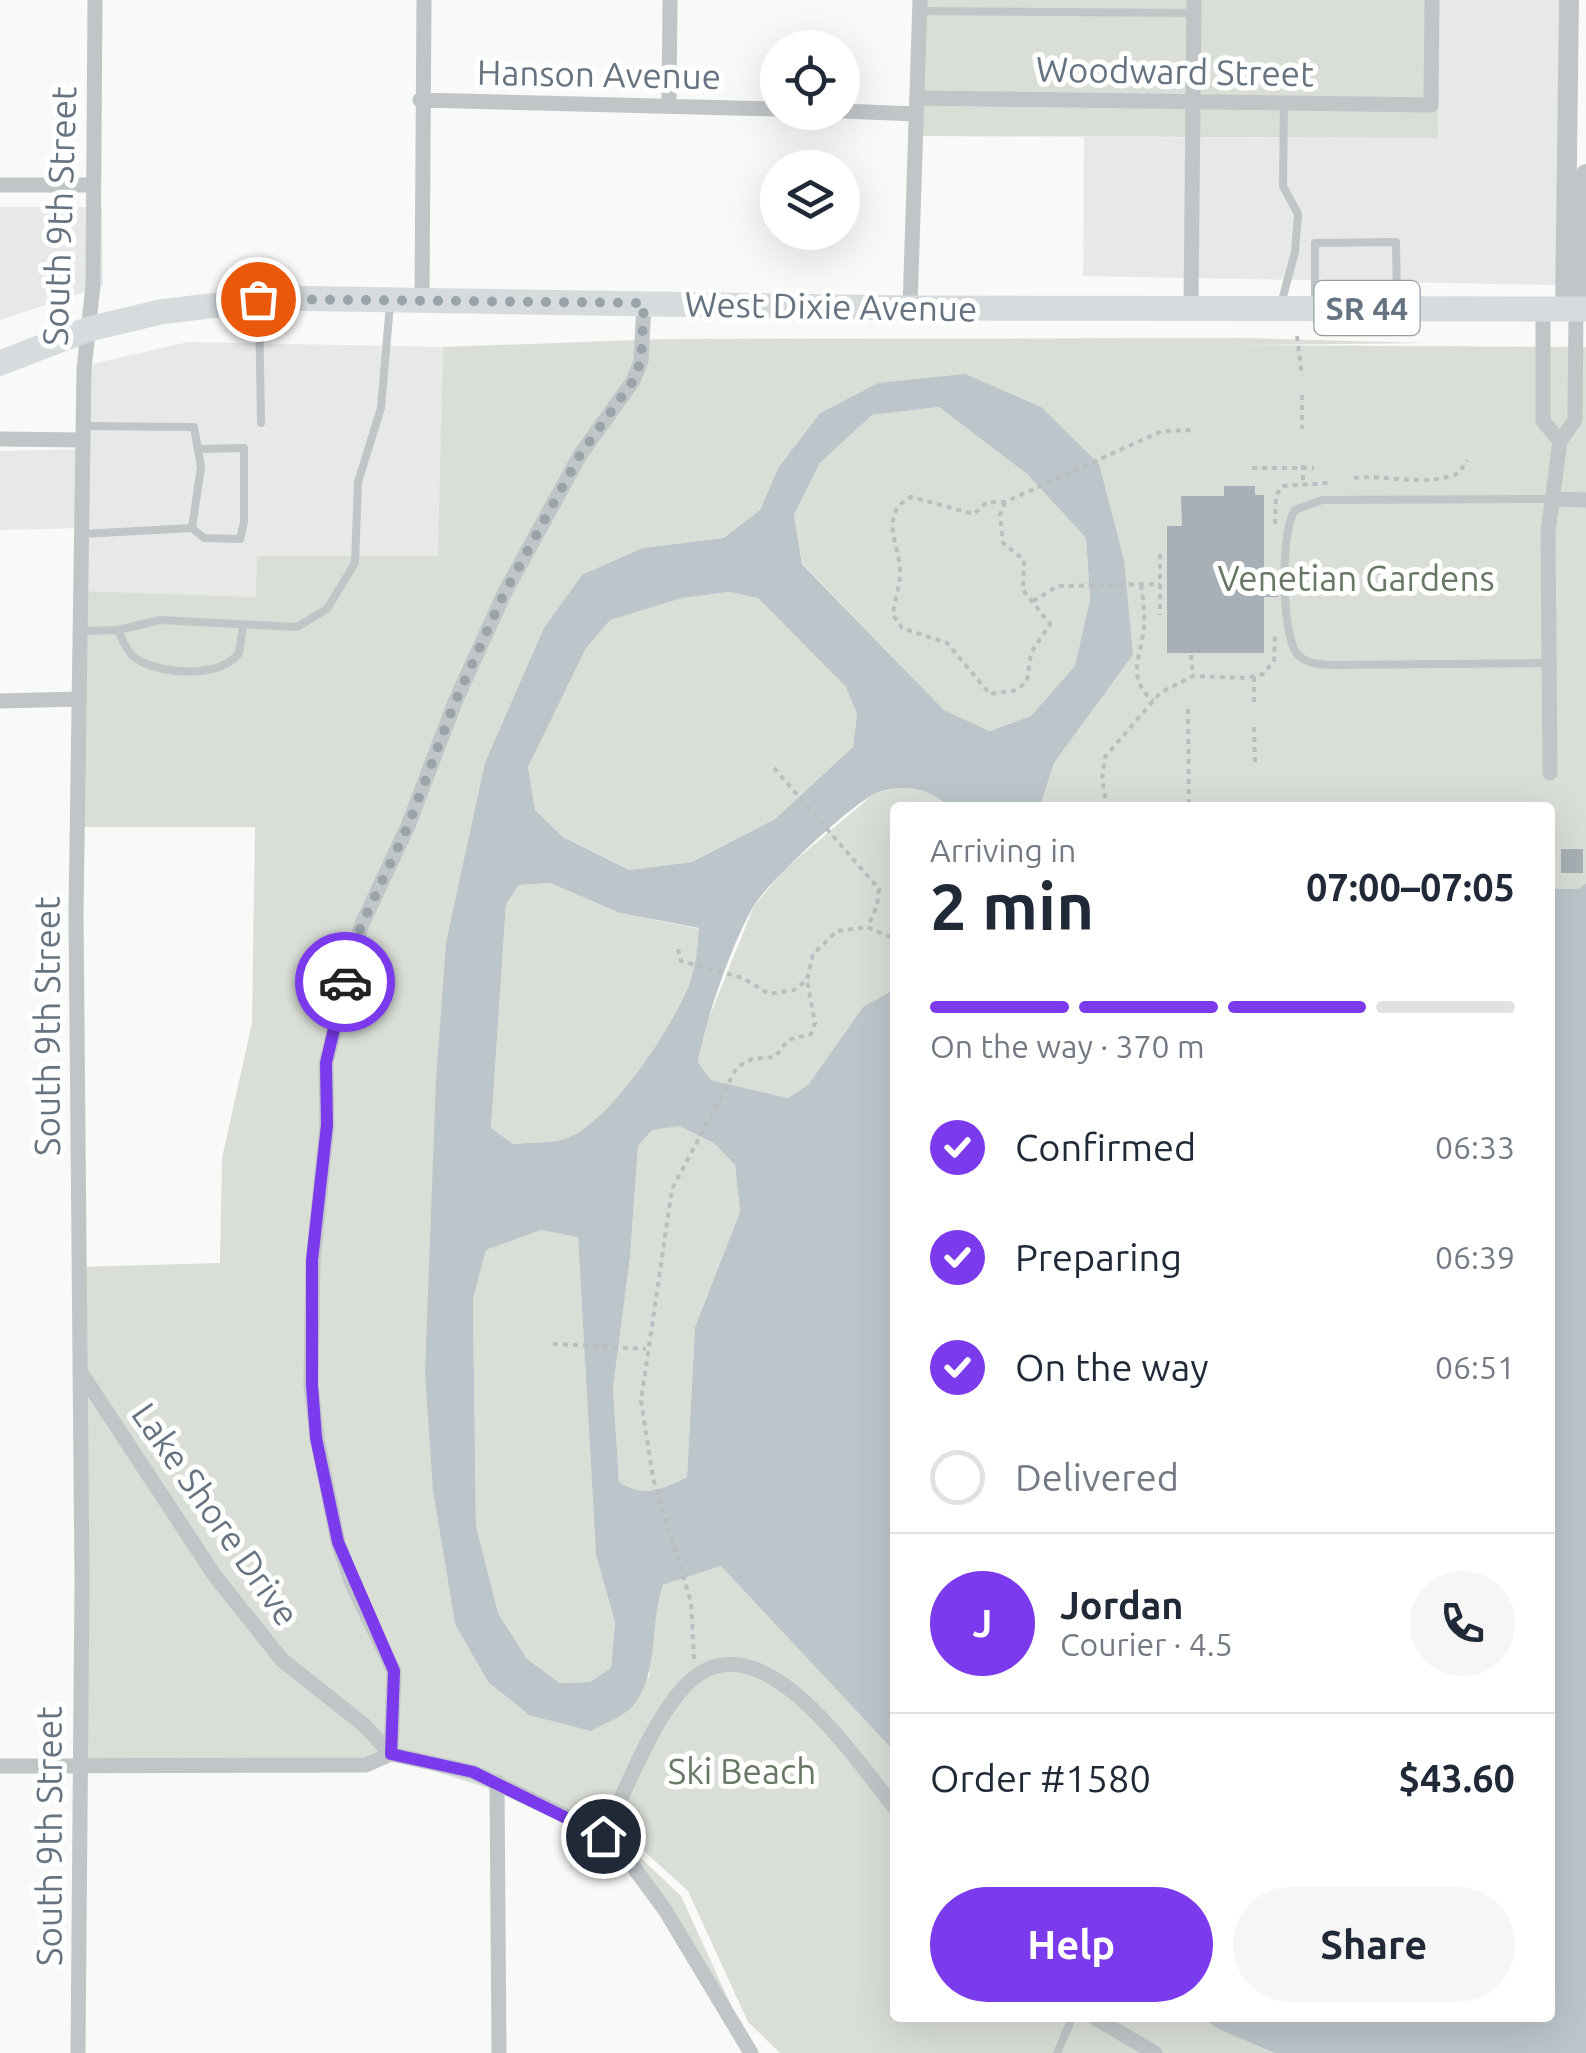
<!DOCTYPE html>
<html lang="en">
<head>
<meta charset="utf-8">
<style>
  body { margin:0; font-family:Ubuntu,sans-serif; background:#f6f6f7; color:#1f2937; height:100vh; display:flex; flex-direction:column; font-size:38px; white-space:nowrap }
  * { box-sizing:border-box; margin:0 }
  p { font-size:32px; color:#747a83 }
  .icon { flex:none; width:55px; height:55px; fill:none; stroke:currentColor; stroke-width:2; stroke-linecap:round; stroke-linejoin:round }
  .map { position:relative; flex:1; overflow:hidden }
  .side { position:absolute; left:890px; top:802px; width:665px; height:1220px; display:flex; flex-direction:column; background:#fff; border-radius:10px; box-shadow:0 10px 40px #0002 }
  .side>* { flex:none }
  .controls { position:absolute; left:760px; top:30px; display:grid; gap:20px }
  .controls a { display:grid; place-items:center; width:100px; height:100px; border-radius:50%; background:#fff; box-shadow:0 10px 40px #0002; font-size:50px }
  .pin { position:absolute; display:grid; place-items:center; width:85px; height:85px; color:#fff; margin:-42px; border:5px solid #fff; border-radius:50%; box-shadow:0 2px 10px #0007 }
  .courier { position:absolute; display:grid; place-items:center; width:100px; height:100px; margin:-50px; border:8px solid #7c3aed; border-radius:50%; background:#fff; color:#222; box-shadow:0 2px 12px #0007 }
  .head em { font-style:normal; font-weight:700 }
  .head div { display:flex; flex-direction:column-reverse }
  .head { display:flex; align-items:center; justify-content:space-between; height:170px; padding:0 40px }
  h1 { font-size:65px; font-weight:700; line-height:75px }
  .bar { display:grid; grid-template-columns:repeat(4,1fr); gap:15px 10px; align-content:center; height:120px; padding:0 40px }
  .bar i { height:12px; border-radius:8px; background:#e0e1e3 }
  .bar .on { background:#7c3aed }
  .bar p { grid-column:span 4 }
  .line { display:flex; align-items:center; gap:25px; padding:0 40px; border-top:2px solid #e0e1e3 }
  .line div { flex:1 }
  .round { display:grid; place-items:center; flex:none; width:105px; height:105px; border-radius:52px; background:#f6f6f7 }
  ol { padding:0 40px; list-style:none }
  li { display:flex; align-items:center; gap:30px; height:110px }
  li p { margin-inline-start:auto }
  li .icon { padding:10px; border-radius:50%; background:#7c3aed; color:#fff; stroke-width:4 }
  li:last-child { color:#747a83 }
  li i { width:55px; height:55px; border:5px solid #e0e1e3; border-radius:50% }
  .action { display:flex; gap:20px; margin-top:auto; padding:20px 40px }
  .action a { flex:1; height:115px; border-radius:60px; background:#7c3aed; color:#fff; font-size:40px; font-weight:700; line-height:115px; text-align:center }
  .action a+a { background:#f6f6f7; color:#1f2937 }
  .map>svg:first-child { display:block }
  .built { fill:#e7e8e8 }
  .green { fill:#d9ded6 }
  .water { fill:#bcc5ca; fill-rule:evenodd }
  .building { fill:#a7b0b6 }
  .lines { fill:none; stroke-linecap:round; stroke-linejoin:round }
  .path { stroke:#bbbec0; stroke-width:4; stroke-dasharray:5 5; stroke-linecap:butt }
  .service { stroke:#c0c5c8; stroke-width:8 }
  .minor { stroke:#c0c5c8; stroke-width:15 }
  .tertiary { stroke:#c0c5c8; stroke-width:20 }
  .primary { stroke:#d6dbde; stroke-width:25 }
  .done { stroke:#99a3aa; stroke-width:10; stroke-dasharray:0 18 }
  .route { stroke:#7c3aed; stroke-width:12 }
  .labels { text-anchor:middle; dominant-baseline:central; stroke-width:10; stroke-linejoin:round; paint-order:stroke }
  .shield { fill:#fff; stroke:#939ea6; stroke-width:2.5 }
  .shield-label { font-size:32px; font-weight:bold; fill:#657480 }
  .street-label { font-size:35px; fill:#657480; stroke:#fff }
  .park-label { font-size:35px; fill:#677864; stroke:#fff }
</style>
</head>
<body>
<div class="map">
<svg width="1586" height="2053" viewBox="0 0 1586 2053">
  <rect width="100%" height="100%" fill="#f9f9f7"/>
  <path class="built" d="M1437,0H1559L1556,285L1083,276L1084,137L1438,138Z
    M0,207H102L103,286L0,320Z
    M188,342L443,347L439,556H258L257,597L84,591L82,528L0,530V451L86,449L88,365Z"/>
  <path class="green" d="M921,0H1437L1438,138L921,136Z
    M1244,338L1425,343L1239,345L1586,347V883L1578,889H1550V808L1040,807L1054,763L1133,655L1098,464L878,383L820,413L778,468L760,510L722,538L643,548L485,763L433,1491L455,1624L488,1682L529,1715L649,1677L654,1611L663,1585L721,1566L880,1734L895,1752V2018H1202L1220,2030L1275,2053H780L748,2022L688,1891L592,1804L591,1811L681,1896L736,2016L611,1847L553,1809L400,1760L87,1766L78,1267L220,1263L222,1158L252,1023L255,827H82L84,591L256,597L257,556H438L443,347L666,339Z
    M939,407L1027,474L1086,538L1090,599L1075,667L1031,716L988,731L944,710L802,563L794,515L820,463L872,415Z
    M729,592L758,598L846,687L857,714L853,747L775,819L692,862L629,870L563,837L535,810L528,767L586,647L610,619L682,598Z
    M908,786L937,796L949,807L895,808V989L863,1007L808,1085L788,1098L711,1080L698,1062L702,1035L754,906L785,869L875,793Z
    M550,883L620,913L700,929C698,947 697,965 690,982C675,1024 610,1124 567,1138C551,1144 529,1142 513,1144L491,1128L506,904L519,885Z
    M679,1126L715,1144L735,1165L740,1212L695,1327L687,1477C661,1490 645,1498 619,1482L613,1388L630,1258L638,1146L652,1129Z
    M541,1230L578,1236L596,1555L615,1622L611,1668L590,1682L560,1683L527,1659L498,1613L476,1527L473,1299L486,1250Z"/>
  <path class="water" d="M965,374L1041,407L1099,464L1124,560L1133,655L1054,763L1040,807H949C929,788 906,784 879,792C856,799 770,881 755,904C734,937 704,1024 698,1062L711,1080L788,1098L808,1085L863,1007L895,989V1752L721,1566L663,1585C649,1624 660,1674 632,1707C622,1717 603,1724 591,1731L529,1715L488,1682L455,1624L433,1491L425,1374L436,1080L446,943L485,763L544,628L582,575L643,548L723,538L760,510L778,468L820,413L878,383ZM939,407L1027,474L1086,538L1090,599L1075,666L1031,716L989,731L944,710L802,564L794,515L820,463L872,415ZM729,592L758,598L846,687L857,714L853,747L775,819L692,862L629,870L563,837L535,810L528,767L586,648L610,620L682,598ZM550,883L620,913L699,928C698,946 696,965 690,982C675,1024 610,1123 567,1138C551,1144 529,1142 513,1144L491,1128L506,904L519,885ZM679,1126L715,1144L735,1165L740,1212L695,1327L687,1477C661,1490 645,1498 619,1482L613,1388L630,1258L638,1146L652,1130ZM541,1230L578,1237L596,1555L615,1622L611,1668L590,1682L560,1683L527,1659L498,1613L476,1526L473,1299L486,1250Z
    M1586,883V2053H1275L1220,2030L1202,2018H1550V889H1578Z"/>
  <path class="building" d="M1224,486H1255V495H1264V573H1277L1278,597H1264V653H1167V526H1182L1181,496H1224Z
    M1561,849H1583V873H1561Z"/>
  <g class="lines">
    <path class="path" d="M1297,336L1302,376
      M1302,395V429
      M1303,465V483
      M1252,468H1314
      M1354,478C1387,474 1426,488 1459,473L1467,460
      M1005,502L1000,515L1003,543L1024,560L1023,590L1050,624L1031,653L1027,681L1017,690L990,694L947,643L902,628L893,615C894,602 899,589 900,576C902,547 876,515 911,497L974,514L987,502H1005L1162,431L1196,430
      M1275,524L1276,495L1283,486L1328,483
      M1160,554V615
      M1141,585C1143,598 1145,612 1144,626C1142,655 1125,677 1153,701
      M1033,601L1058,586L1160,584
      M1191,655L1193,676
      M1254,677V706
      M1188,709L1189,808
      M1254,727L1255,764
      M774,768L879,889L877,906L868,926
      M1107,808L1102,779L1105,757L1160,693L1193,676L1246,678L1263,674L1274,661L1275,634
      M678,949L681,961L743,978L769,994L794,990L807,980L813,954L837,931L867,927L895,939
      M553,1344L646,1349
      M694,1659L691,1602L653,1478L641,1401L672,1189L737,1067L752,1059L775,1057L788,1040L811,1034L815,1023L807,980"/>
    <path class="service" d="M920,11L1194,13
      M1315,303V243L1396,242L1397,306
      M259,304L261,423
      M1281,304L1295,252L1298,214L1283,186L1284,104
      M192,528L204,538L240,539L244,522V448L198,449
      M83,534L192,528L201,467L194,427L83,426
      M118,630C124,643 128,656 142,662C168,674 220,678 239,653L243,626
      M81,631L118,630L160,620L297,627L327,609L355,563L358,482L381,408L390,304
      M1547,663L1335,665C1322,664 1308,665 1298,655C1281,637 1280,529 1295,510L1322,500L1552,499
      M1057,2053L1072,2018"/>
    <path class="minor" d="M917,98L1431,105L1432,0
      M420,100L778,109
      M669,104L670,0
      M842,111L916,114
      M0,185H93
      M422,299L424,0
      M1191,307L1194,0
      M910,308L920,0
      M1543,308V421L1560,441
      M0,439L83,440
      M1552,499L1586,500
      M0,701L79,699
      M1550,773L1548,532L1560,441L1575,420L1576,309
      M80,1371L215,1576L282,1660L364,1725L391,1754L473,1772L570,1818L621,1850L665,1910L751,2053
      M0,1766L366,1765L391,1754L394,1671L352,1584L338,1542L317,1438L311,1385L313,1260L327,1125L326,1063L361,926L408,826L455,702L504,594L580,455L633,381L641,361L644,303
      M497,1782L499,2053
      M603,1836C628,1788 648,1727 684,1687C757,1608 854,1758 895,1808
      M1095,2018L1155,2053
      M78,2053L82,1581L76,913L84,369L93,285L95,0"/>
    <path class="tertiary" d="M1565,309L1569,0
      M1584,309L1586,174"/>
    <path class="primary" d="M0,363L89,329L160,312L276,298L910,308L1586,309"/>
  </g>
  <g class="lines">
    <path class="done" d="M258,299L644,303L641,361L633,381L580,455L504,594L455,702L408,826L361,926L345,982"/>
    <path class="route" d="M345,982L326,1063L327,1125L312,1260V1385L316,1438L338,1542L394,1671L391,1754L473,1772L603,1836"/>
  </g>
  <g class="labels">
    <rect class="shield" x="1314.5" y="281" width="105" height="54" rx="8"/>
    <g class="shield-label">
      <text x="1367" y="308">SR 44</text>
    </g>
    <g class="street-label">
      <text transform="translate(1175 71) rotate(1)">Woodward Street</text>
      <text transform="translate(599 74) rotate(1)">Hanson Avenue</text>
      <text transform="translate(59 216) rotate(-88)">South 9th Street</text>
      <text transform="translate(831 306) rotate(1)">West Dixie Avenue</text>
      <text transform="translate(47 1026) rotate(-90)">South 9th Street</text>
      <text transform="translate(216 1514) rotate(55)">Lake Shore Drive</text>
      <text transform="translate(49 1836) rotate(-90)">South 9th Street</text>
    </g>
    <g class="park-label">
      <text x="1356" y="578">Venetian Gardens</text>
      <text x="742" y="1771">Ski Beach</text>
    </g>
  </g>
</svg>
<div class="controls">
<a><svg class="icon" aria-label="locate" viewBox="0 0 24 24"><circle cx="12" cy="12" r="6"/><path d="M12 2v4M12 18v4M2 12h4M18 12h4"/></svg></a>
<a><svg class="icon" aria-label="layers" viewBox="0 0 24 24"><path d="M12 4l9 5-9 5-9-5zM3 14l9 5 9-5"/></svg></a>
</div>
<div class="pin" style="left:258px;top:299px;background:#ea580c"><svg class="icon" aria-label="bag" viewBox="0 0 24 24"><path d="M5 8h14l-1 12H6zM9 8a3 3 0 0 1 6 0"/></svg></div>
<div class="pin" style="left:603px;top:1836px;background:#1f2937"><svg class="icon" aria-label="home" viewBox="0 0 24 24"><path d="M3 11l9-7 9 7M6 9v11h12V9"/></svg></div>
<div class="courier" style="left:345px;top:982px"><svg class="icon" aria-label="car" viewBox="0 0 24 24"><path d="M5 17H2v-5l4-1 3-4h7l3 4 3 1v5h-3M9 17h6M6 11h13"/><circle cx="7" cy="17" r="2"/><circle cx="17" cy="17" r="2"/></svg></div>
<section class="side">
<div class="head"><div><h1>2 min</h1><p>Arriving in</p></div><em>07:00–07:05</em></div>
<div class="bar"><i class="on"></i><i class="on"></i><i class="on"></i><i></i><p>On the way · 370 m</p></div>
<ol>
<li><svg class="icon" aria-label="check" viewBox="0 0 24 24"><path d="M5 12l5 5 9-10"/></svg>Confirmed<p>06:33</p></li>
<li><svg class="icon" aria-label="check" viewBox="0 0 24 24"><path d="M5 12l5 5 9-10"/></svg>Preparing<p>06:39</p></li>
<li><svg class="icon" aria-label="check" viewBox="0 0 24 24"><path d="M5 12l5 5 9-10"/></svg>On the way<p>06:51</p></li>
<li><i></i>Delivered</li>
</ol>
<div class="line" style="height:180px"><b class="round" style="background:#7c3aed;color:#fff">J</b><div><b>Jordan</b><p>Courier · 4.5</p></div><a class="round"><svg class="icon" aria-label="phone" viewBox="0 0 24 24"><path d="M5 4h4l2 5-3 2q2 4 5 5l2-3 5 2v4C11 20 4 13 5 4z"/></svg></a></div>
<div class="line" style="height:130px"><div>Order #1580</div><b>$43.60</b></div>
<div class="action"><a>Help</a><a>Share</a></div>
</section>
</div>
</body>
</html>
